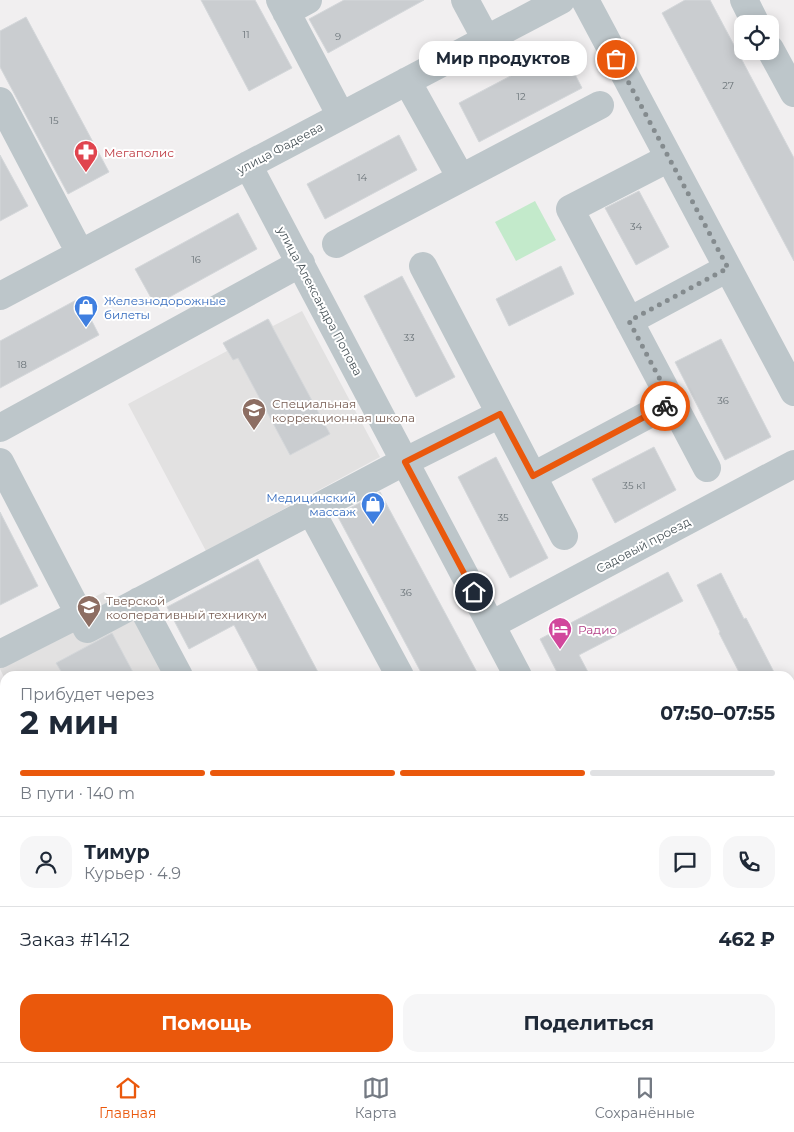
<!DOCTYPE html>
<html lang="ru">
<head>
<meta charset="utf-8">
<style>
  body { margin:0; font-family:Montserrat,sans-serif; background:#f6f6f7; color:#1f2937; height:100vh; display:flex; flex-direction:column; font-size:19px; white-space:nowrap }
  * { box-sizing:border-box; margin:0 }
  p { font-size:16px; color:#747a83 }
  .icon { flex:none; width:28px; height:28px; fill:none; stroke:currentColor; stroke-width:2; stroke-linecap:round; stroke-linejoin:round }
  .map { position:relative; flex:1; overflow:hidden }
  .details { position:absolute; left:0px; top:671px; width:795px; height:391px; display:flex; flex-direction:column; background:#fff; border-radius:15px 15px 0 0; box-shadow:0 2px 12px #0003 }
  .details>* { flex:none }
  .fabs { position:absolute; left:734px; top:15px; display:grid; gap:10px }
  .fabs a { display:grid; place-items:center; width:45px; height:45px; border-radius:10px; background:#fff; box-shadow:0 2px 12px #0003; font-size:25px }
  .pin { position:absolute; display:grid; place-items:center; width:42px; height:42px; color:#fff; margin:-21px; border:2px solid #fff; border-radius:50%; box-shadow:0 1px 5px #0007 }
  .courier { position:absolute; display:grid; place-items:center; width:50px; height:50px; margin:-25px; border:4px solid #ea580c; border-radius:50%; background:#fff; color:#222; box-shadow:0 1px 6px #0007 }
  .bubble { position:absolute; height:35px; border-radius:15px; background:#fff; box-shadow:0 2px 12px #0003; font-size:16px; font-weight:700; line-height:35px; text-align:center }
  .summary em { font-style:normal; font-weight:700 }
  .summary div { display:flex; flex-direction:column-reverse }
  .summary { display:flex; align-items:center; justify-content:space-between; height:85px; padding:0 20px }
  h1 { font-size:32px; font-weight:700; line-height:38px }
  .bar { display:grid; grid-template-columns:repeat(4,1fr); gap:8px 5px; align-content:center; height:60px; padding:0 20px }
  .bar i { height:6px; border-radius:4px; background:#e0e1e3 }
  .bar .active { background:#ea580c }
  .bar p { grid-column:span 4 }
  .line { display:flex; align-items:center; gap:12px; padding:0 20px; border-top:1px solid #e0e1e3 }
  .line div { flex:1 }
  .round { display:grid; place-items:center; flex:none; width:52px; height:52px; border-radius:15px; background:#f6f6f7 }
  .primary-button { display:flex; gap:10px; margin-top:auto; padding:10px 20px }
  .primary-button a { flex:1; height:58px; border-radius:15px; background:#ea580c; color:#fff; font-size:20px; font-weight:700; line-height:58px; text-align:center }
  .primary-button a+a { background:#f6f6f7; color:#1f2937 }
  .menu { display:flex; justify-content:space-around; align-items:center; height:70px; border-top:1px solid #e0e1e3; background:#fff; font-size:14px; color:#747a83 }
  .menu a { display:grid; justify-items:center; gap:2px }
  .menu .active { color:#ea580c }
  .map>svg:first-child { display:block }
  .education { fill:#e2e1e1 }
  .green { fill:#c3eacb }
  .building { fill:#cacdd0; stroke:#d4d7da }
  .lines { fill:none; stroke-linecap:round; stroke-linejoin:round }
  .minor { stroke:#bdc6ca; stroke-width:28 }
  .major { stroke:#b2c3cb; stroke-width:28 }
  .done { stroke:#848b8e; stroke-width:5; stroke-dasharray:0 9 }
  .route { stroke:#ea580c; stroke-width:6 }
  .labels { text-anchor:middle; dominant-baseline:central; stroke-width:4; stroke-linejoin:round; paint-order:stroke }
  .number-label { font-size:10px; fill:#6a7378 }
  .street-label { font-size:12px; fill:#4a555a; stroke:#fff }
  .health-label { font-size:12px; fill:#be3a42; stroke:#fff; text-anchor:start }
  .shop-label { font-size:12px; fill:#366cbe; stroke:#fff; text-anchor:start }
  .education-label { font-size:12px; fill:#785e54; stroke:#fff; text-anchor:start }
  .hotel-label { font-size:12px; fill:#b23c85; stroke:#fff; text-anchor:start }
</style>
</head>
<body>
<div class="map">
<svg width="794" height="1062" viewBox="0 0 794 1062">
  <rect width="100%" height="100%" fill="#f1eff0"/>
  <path class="education" d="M302,311L380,457L206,551L128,404L227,351L223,343L269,319L273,326Z
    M104,592L133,610L168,676H5V679L0,669V647Z"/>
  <path class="green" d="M535,201L556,240L516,261L495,222Z"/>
  <path class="building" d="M201,0H255L292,68L249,91Z
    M344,0H424L328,53L309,19Z
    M685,0H710L794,158V261L662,13Z
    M26,17L109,172L68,194L0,67V31Z
    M562,49L582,88L479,142L459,103Z
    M399,135L417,170L325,219L307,184Z
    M0,155L28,206L0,221Z
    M639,191L669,247L636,265L605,208Z
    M238,213L257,249L155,305L135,269Z
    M561,266L574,294L509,326L496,299Z
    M402,276L455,377L416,397L364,296Z
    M80,298L99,335L0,388V341Z
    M268,319L330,434L290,455L238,358L233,360L223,343Z
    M721,339L771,437L725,460L675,362Z
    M654,447L676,490L615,523L592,479Z
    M496,457L548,558L510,578L458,477Z
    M380,492L479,676H423L337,515Z
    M0,512L38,586L0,605Z
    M258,559L320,676H261L234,625L189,649L167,607Z
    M668,572L683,601L579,655L590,676H559L540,639Z
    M721,573L744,619L746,618L776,676H741L719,633L720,632L697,585Z
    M112,633L135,676H64L56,663Z"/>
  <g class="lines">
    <path class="minor" d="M280,0L341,116
      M465,0L486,39
      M585,0L794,392
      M744,0L756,24
      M286,12L308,0
      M770,49L794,93
      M407,81L461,178
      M0,101L80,253
      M669,158L570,209L707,468
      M248,165L518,676
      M336,244L600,105
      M423,266L564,536
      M0,296L561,0
      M629,321L728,268
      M0,428L301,263
      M0,462L87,629L394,467L500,414
      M533,476L672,402
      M311,511L400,676
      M139,601L179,676
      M491,625L794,464
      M0,654L79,614
      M0,902L5,900
      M0,1011L5,1021
      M25,1058L27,1062
      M299,1058L301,1062
      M545,1058L548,1062
      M604,1058L607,1062
      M501,1062L509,1058"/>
    <path class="major" d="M0,718L5,727
      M0,795L5,805
      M137,1058L140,1062
      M177,1058L179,1062"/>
  </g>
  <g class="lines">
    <path class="done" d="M616,59L728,268L629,321L672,402L665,406"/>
    <path class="route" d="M474,592L405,462L500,414L533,476L665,406"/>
  </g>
  <defs>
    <g id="pharmacy-pin" transform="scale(1.25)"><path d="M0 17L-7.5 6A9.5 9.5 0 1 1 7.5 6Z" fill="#e0444e" stroke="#fff"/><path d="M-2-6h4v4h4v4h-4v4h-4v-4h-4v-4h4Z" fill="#fff"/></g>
    <g id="shop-pin" transform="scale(1.25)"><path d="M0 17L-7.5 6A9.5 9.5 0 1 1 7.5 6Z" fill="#3f7fe0" stroke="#fff"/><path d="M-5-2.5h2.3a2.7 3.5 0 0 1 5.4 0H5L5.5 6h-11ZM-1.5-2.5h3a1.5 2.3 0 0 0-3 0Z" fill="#fff"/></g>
    <g id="school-pin" transform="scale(1.25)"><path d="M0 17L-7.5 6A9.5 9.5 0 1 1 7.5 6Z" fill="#8d6e63" stroke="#fff"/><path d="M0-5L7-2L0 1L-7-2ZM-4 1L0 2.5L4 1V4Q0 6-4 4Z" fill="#fff"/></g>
    <g id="university-pin" transform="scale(1.25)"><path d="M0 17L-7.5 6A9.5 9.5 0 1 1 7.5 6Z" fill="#8d6e63" stroke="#fff"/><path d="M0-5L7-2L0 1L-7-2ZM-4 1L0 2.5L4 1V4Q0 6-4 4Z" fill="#fff"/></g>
    <g id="hotel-pin" transform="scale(1.25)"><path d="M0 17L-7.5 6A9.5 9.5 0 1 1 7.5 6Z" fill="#d1479c" stroke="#fff"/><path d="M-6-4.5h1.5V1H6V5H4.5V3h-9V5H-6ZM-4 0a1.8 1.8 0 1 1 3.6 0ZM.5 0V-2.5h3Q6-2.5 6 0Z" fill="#fff"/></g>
  </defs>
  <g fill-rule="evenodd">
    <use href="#pharmacy-pin" x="86" y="152"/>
    <use href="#shop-pin" x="86" y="307"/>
    <use href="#school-pin" x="254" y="410"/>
    <use href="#shop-pin" x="373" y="504"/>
    <use href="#university-pin" x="89" y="607"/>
    <use href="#hotel-pin" x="560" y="629"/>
  </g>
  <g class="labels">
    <g class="number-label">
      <text x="246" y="34">11</text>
      <text x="338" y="36">9</text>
      <text x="728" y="85">27</text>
      <text x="521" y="96">12</text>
      <text x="54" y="120">15</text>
      <text x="362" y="177">14</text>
      <text x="636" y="226">34</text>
      <text x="196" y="259">16</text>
      <text x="409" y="337">33</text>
      <text x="22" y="364">18</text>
      <text x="723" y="400">36</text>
      <text x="634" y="485">35 к1</text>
      <text x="503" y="517">35</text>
      <text x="406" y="592">36</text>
    </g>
    <g class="street-label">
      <text transform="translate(280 148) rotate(-28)">улица Фадеева</text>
      <text transform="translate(320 301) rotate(62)">улица Александра Попова</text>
      <text transform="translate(643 545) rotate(-28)">Садовый проезд</text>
    </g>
    <g class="health-label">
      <text x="104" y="152">Мегаполис</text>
    </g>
    <g class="shop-label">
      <text x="104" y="300">Железнодорожные<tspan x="104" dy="14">билеты</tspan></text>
      <text x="356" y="497" text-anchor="end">Медицинский<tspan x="356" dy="14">массаж</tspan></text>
    </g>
    <g class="education-label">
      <text x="272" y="403">Специальная<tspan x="272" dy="14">коррекционная школа</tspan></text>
      <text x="106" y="600">Тверской<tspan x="106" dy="14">кооперативный техникум</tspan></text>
    </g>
    <g class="hotel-label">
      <text x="578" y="629">Радио</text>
    </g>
  </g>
</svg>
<div class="fabs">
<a><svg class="icon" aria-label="locate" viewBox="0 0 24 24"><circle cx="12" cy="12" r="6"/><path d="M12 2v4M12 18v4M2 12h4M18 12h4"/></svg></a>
</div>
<div class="pin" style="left:616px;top:59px;background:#ea580c"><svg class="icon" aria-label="bag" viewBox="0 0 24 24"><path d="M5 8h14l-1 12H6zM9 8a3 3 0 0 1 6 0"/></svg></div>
<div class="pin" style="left:474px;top:592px;background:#1f2937"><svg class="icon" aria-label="home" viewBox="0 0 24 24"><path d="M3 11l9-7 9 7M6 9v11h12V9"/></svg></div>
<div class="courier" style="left:665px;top:406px"><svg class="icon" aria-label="bike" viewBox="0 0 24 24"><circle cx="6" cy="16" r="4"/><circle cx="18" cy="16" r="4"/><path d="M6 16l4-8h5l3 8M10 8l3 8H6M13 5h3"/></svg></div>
<div class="bubble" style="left:419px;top:41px;width:168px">Мир продуктов</div>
<section class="details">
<div class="summary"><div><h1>2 мин</h1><p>Прибудет через</p></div><em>07:50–07:55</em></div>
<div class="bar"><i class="active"></i><i class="active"></i><i class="active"></i><i></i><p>В пути · 140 m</p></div>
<div class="line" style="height:90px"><a class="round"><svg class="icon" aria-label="person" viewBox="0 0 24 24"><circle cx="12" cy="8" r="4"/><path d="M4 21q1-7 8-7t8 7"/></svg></a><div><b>Тимур</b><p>Курьер · 4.9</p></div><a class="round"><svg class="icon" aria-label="chat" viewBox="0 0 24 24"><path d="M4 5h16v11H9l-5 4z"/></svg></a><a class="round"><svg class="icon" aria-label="phone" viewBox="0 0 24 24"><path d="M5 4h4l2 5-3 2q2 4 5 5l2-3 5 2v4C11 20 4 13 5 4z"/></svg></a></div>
<div class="line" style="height:65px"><div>Заказ #1412</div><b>462 ₽</b></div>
<div class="primary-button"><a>Помощь</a><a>Поделиться</a></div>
</section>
</div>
<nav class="menu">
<a class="active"><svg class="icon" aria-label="home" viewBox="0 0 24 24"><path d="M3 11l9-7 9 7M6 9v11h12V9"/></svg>Главная</a>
<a><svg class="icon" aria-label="map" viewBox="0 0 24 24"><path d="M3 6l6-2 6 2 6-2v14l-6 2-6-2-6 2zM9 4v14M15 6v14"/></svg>Карта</a>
<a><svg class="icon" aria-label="saved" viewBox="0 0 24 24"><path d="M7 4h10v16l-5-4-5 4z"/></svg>Сохранённые</a>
</nav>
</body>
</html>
